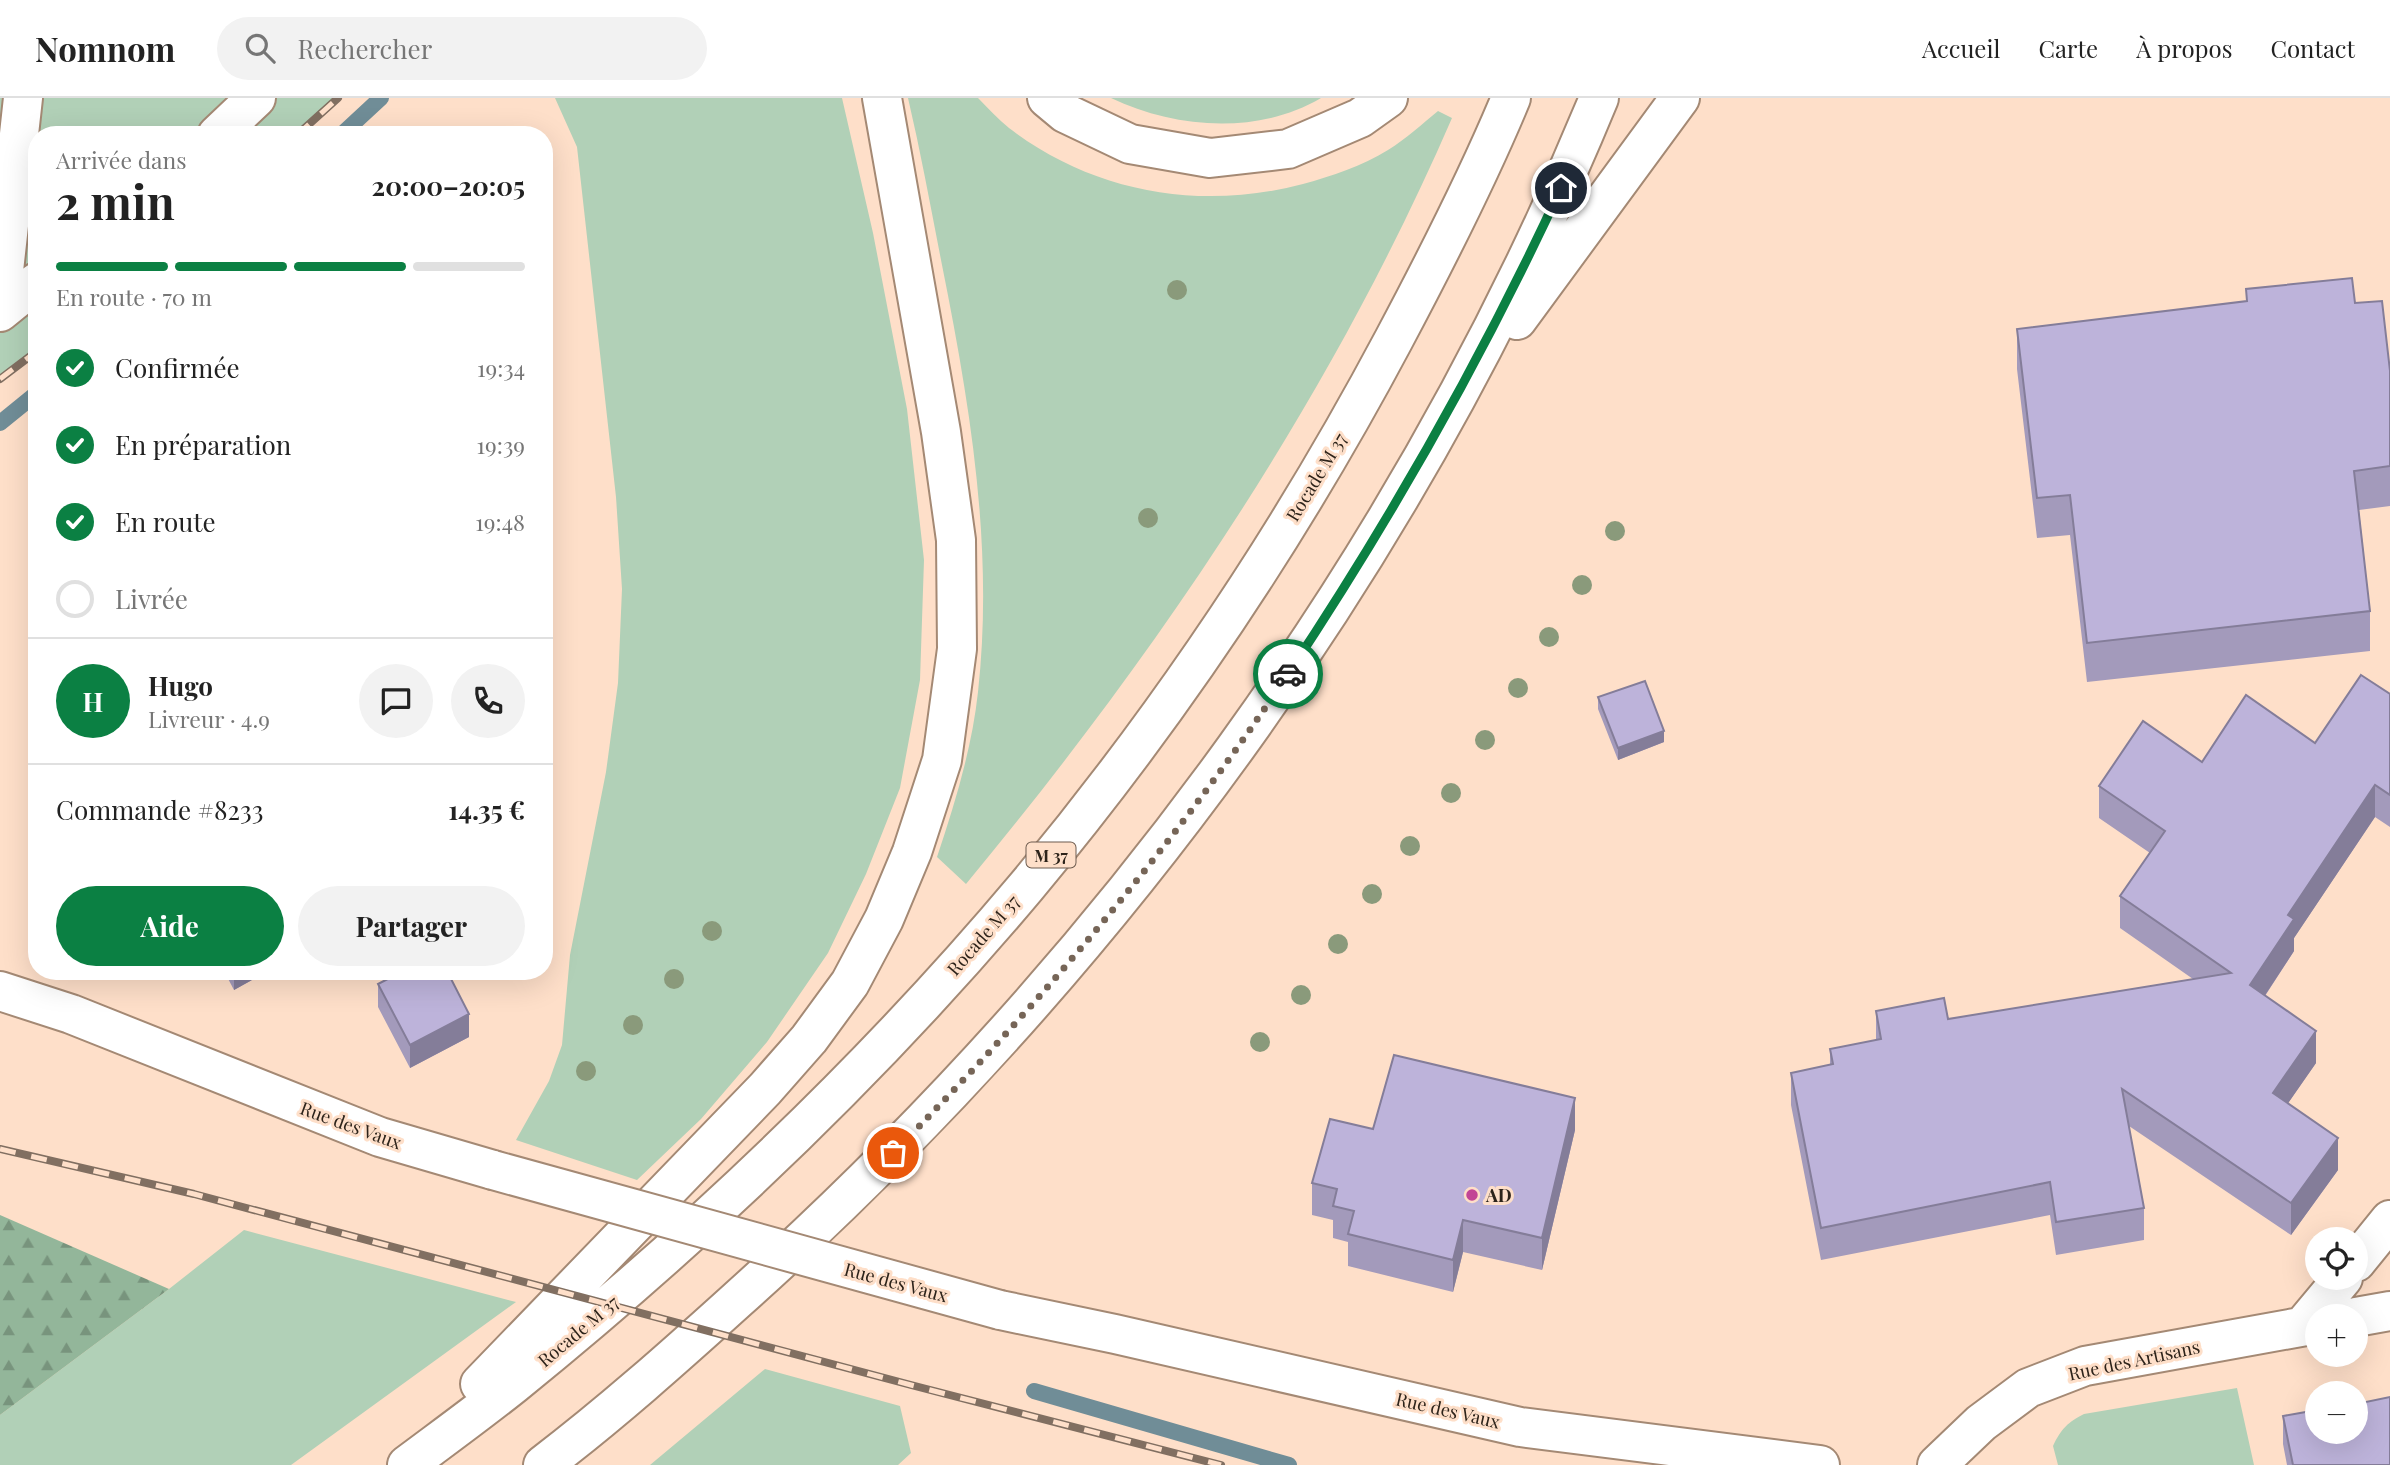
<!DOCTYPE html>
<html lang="fr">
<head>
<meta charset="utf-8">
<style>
  body { margin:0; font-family:"Playfair Display",serif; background:#f2f2f2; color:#222; height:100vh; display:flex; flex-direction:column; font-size:26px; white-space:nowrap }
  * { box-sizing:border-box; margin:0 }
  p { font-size:23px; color:#767676 }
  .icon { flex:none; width:38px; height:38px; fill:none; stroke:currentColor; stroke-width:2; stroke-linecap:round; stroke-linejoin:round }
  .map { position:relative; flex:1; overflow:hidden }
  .side { position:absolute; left:28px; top:28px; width:525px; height:854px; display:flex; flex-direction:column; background:#fff; border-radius:28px; box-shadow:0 7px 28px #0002 }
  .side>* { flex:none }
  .fabs { position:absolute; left:2305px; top:1129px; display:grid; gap:14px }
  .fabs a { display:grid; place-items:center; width:63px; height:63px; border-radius:50%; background:#fff; box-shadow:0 7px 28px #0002; font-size:35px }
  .pin { position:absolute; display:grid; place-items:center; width:60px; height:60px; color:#fff; margin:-30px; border:4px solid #fff; border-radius:50%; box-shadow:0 2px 7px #0007 }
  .courier { position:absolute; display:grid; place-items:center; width:70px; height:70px; margin:-35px; border:5px solid #0b8043; border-radius:50%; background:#fff; color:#222; box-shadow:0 2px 9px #0007 }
  .summary em { font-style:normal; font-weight:700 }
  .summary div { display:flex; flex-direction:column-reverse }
  .summary { display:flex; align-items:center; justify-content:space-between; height:119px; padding:0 28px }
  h1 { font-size:46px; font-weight:700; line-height:52px }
  .bar { display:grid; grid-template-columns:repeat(4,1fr); gap:10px 7px; align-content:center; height:84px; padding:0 28px }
  .bar i { height:9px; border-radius:5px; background:#e0e0e0 }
  .bar .selected { background:#0b8043 }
  .bar p { grid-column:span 4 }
  .line { display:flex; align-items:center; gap:18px; padding:0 28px; border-top:2px solid #e0e0e0 }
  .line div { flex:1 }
  .round { display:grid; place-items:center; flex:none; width:74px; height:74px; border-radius:37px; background:#f2f2f2 }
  ol { padding:0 28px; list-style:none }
  li { display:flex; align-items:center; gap:21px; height:77px }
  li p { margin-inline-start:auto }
  li .icon { padding:7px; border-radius:50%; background:#0b8043; color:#fff; stroke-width:4 }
  li:last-child { color:#767676 }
  li i { width:38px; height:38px; border:4px solid #e0e0e0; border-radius:50% }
  .action { display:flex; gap:14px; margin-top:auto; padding:14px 28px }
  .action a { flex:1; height:80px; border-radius:42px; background:#0b8043; color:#fff; font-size:28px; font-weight:700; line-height:80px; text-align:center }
  .action a+a { background:#f2f2f2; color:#222 }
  header { display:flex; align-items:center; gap:42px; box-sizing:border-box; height:98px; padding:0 35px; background:#fff; border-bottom:2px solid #e0e0e0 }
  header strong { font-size:33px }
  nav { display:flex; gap:38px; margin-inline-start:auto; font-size:24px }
  .search { width:490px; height:63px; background:#f2f2f2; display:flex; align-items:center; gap:18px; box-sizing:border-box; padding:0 24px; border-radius:38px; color:#767676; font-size:26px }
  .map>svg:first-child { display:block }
  .green { fill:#b1d0b7 }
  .forest { fill:url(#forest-firs) }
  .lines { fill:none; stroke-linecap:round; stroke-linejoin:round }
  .stream { stroke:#708d97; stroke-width:16 }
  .minor-casing { stroke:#a48974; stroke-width:42 }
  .highway-casing { stroke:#a48974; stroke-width:42 }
  .minor { stroke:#fff; stroke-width:38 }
  .highway { stroke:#fff; stroke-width:38 }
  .rail-casing { stroke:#816f61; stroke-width:8 }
  .rail { stroke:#fedfc9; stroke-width:5; stroke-dasharray:16; stroke-linecap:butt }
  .minor-bridge-casing { stroke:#a48974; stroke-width:42; stroke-linecap:butt }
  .minor-bridge { stroke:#fff; stroke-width:38 }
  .tree { fill:#8a9a7b }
  .wall { fill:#a39abb }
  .shaded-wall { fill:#847d99 }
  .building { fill:#bdb3da; stroke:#847d99; stroke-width:2 }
  .done { stroke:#766557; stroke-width:7; stroke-dasharray:0 12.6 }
  .route { stroke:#0b8043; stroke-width:9 }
  .poi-dot { fill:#c24595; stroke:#fedfc9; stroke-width:2.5 }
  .labels { text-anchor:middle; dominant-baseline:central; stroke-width:6; stroke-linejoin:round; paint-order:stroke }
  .shield { fill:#fedfc9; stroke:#6c5b4e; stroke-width:2 }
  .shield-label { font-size:16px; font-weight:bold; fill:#2d231a }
  .street-label { font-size:18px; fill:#2d231a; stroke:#fedfc9 }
  .poi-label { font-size:18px; font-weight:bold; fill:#2d231a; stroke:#fedfc9; text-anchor:start }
</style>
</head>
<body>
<header>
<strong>Nomnom</strong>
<div class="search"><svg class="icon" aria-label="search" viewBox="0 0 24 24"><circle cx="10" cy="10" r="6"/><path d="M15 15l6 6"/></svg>Rechercher</div>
<nav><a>Accueil</a><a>Carte</a><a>À propos</a><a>Contact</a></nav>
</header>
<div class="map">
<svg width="2390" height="1367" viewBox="0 0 2390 1367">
  <defs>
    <pattern id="forest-firs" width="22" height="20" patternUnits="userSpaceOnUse" patternTransform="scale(1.75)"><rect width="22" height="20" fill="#93b69a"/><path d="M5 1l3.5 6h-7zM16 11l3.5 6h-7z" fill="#78947d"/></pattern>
  </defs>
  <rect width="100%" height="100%" fill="#fedfc9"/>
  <path class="green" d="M0,0H338L296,37H37V251L0,278Z
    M555,0H842L873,135L907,311L924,462L920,582L900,690L866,776L828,855L767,944L701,1021L637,1082L516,1042L549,983L562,947L570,857L606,674L618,585L622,491L616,399L577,49Z
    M908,0H978C988,10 998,21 1009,30C1094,95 1201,113 1303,86C1332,78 1362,68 1388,52C1406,41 1422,26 1438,13L1452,20C1331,299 1160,552 966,786L937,759C955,705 972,650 978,594C994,450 970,307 942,167C931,111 921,55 908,0Z
    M1111,0H1321C1258,37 1176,31 1111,0Z
    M244,1132L516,1204L291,1367H0V1317L169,1191Z
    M765,1271L900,1308L911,1355L898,1367H650Z
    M2237,1290L2254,1367H2058L2053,1348C2061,1331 2068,1324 2084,1316Z"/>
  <path class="forest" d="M0,1117L169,1191L0,1317Z"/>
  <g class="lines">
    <path class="stream" d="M341,37L381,0
      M0,325L37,295
      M1034,1293L1289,1367"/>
    <g class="minor-casing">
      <path id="minor" d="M217,37L256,0
        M0,209L23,0
        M0,214L37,184
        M0,893L71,916L380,1039L493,1072
        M2356,1164L2390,1122
        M1000,1212L1115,1236L1520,1329L1820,1367
        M2356,1219L2390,1213
        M2303,1228L2343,1180
        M1937,1367L1981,1325L2028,1290L2085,1268L2317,1226"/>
    </g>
    <g class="highway-casing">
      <path id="highway" d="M1047,0L1065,15L1130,46L1210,60L1288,51L1360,20L1388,0
        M1517,222L1680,0
        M480,1286L765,991L809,941L850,885L884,821L912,754L942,662L957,551L956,442L941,334L882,0
        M407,1367C443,1340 479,1314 514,1286C699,1136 873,971 1026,789C1167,620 1291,435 1394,241C1436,162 1477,82 1511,0
        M543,1367C610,1316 674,1259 737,1202C1108,870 1409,461 1599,0"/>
    </g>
    <use href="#minor" class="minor"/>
    <use href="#highway" class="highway"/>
    <g class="rail-casing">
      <path id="rail" d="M297,37L338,0
        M0,281L37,253
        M0,1051L194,1096L911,1287L1221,1367"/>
    </g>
    <use href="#rail" class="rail"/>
    <g class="minor-bridge-casing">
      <path id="minor-bridge" d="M493,1072L1000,1212"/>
    </g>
    <use href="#minor-bridge" class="minor-bridge"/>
  </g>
  <g class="tree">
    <circle cx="1177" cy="192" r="10"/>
    <circle cx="1148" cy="420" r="10"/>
    <circle cx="1615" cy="433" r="10"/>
    <circle cx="1582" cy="487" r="10"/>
    <circle cx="1549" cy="539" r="10"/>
    <circle cx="1518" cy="590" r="10"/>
    <circle cx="1485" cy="642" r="10"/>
    <circle cx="1451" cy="695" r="10"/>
    <circle cx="1410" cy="748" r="10"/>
    <circle cx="1372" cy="796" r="10"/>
    <circle cx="712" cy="833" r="10"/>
    <circle cx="1338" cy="846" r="10"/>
    <circle cx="674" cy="881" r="10"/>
    <circle cx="1301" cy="897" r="10"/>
    <circle cx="633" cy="927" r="10"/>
    <circle cx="1260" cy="944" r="10"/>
    <circle cx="586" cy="973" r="10"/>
  </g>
  <path class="wall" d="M2246,191L2355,205L2390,273V408L2359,412L2370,513V553L2087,584L2070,437L2037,440L2017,271V231L2246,204Z
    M2390,596V729L2375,719L2294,840V853L2265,898L2316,965L2288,1005L2338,1072L2291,1137L2129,1028L2144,1110V1142L2056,1157L2050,1117L1821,1162L1791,1007V975L1830,967V951L1876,942V913L1948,921L2193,881L2120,830V798L2150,755L2099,720V688L2202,664L2315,645Z
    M1598,599L1664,644L1618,662L1598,611Z
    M224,873H268L234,892Z
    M378,886L469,939L410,970L378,909Z
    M1373,1031L1575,1032L1542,1172L1463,1154L1453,1194L1348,1168V1144L1333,1140V1122L1312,1117V1085Z
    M2283,1318L2390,1367H2287L2283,1346Z"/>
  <path class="shaded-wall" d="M1664,633V644L1618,662V650Z
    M2375,687V719L2294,840V853L2250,920V887L2288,817Z
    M234,873H268L234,892Z
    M469,916V939L410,970V947Z
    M2316,933V965L2273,1027V995Z
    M1575,1000V1032L1542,1172V1140Z
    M2338,1040V1072L2291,1137V1105Z
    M1463,1122V1154L1453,1194V1162Z"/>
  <path class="building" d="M2352,180L2355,205L2382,203L2390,273V368L2354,373L2370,513L2087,545L2070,397L2037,400L2017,231L2247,203L2246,191Z
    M2361,577L2390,596V697L2375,687L2288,817L2294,821L2250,887L2316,933L2273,995L2338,1040L2291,1105L2122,991L2144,1110L2056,1124L2050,1084L1821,1130L1791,975L1833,966L1830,951L1881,941L1876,913L1944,900L1948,921L2231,875L2120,798L2165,733L2099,688L2143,623L2202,664L2246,597L2315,645Z
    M1645,583L1664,633L1618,650L1598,599Z
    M403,873H447L469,916L410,947L378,886Z
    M1394,957L1575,1000L1542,1140L1463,1122L1453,1162L1348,1136L1354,1113L1333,1108L1337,1091L1312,1085L1330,1021L1373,1031Z
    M2390,1299V1367H2293L2283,1318L2317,1312V1334H2356V1306Z"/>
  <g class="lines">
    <path class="done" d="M893,1055C1038,908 1173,749 1288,576"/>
    <path class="route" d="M1288,576C1391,421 1483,259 1561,90"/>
  </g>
  <circle class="poi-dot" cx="1472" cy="1097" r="7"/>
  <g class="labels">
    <rect class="shield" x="1026.5" y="744.5" width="49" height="25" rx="5"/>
    <g class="shield-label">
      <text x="1051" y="757">M 37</text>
    </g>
    <g class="street-label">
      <text transform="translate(1316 379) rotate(-59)">Rocade M 37</text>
      <text transform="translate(983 837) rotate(-49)">Rocade M 37</text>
      <text transform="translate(351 1027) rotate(20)">Rue des Vaux</text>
      <text transform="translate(896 1184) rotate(15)">Rue des Vaux</text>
      <text transform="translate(578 1233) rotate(-40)">Rocade M 37</text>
      <text transform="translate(2134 1262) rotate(-12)">Rue des Artisans</text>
      <text transform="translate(1448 1312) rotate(13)">Rue des Vaux</text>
    </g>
    <g class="poi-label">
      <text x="1486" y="1097">AD</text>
    </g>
  </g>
</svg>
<div class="fabs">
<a><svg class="icon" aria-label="locate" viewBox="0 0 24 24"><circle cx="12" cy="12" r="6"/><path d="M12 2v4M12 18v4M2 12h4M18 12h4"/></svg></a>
<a>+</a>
<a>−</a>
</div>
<div class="pin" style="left:893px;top:1055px;background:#ea580c"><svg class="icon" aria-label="bag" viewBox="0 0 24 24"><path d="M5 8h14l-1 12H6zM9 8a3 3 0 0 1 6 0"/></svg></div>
<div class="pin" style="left:1561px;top:90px;background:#1f2937"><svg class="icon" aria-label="home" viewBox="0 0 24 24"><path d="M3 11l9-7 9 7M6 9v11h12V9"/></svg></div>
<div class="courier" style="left:1288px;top:576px"><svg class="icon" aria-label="car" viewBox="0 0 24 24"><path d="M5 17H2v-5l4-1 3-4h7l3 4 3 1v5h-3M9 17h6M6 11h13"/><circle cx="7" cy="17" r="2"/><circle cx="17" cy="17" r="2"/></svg></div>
<section class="side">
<div class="summary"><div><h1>2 min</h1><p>Arrivée dans</p></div><em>20:00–20:05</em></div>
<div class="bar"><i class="selected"></i><i class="selected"></i><i class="selected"></i><i></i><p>En route · 70 m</p></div>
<ol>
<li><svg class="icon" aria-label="check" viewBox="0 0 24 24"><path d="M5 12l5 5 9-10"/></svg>Confirmée<p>19:34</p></li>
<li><svg class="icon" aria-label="check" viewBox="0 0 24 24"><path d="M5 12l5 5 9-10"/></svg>En préparation<p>19:39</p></li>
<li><svg class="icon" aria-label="check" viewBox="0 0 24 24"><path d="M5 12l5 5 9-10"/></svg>En route<p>19:48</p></li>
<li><i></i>Livrée</li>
</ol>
<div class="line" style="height:126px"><b class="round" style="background:#0b8043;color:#fff">H</b><div><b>Hugo</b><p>Livreur · 4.9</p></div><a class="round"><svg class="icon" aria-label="chat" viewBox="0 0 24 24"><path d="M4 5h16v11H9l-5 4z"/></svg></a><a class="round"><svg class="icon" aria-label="phone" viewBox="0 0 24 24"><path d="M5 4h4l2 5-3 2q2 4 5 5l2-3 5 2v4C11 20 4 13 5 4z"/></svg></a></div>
<div class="line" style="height:91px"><div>Commande #8233</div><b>14.35 €</b></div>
<div class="action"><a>Aide</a><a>Partager</a></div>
</section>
</div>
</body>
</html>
